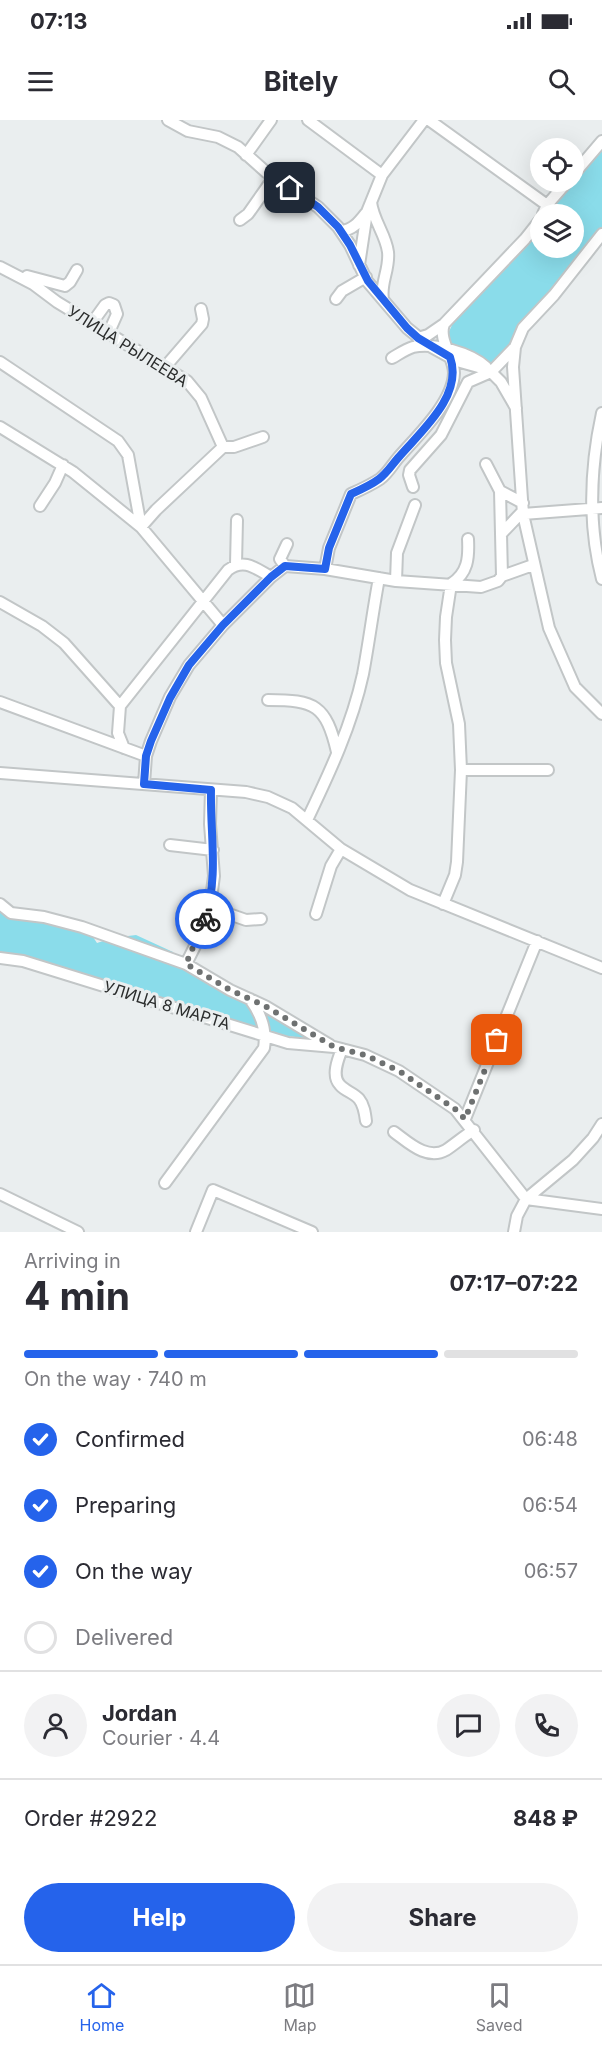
<!DOCTYPE html>
<html lang="en">
<head>
<meta charset="utf-8">
<style>
  body { margin:0; font-family:Inter,sans-serif; background:#f2f2f3; color:#2b2b33; height:100vh; display:flex; flex-direction:column; font-size:22px; white-space:nowrap }
  * { box-sizing:border-box; margin:0 }
  p { font-size:20px; color:#7c7c81 }
  .icon { flex:none; width:33px; height:33px; fill:none; stroke:currentColor; stroke-width:2; stroke-linecap:round; stroke-linejoin:round }
  .map { position:relative; height:1112px; overflow:hidden }
  .side { display:flex; flex-direction:column; background:#fff; flex:1 }
  .side>* { flex:none }
  .buttons { position:absolute; left:530px; top:18px; display:grid; gap:12px }
  .buttons a { display:grid; place-items:center; width:54px; height:54px; border-radius:50%; background:#fff; box-shadow:0 6px 24px #0002; font-size:30px }
  .pin { position:absolute; display:grid; place-items:center; width:51px; height:51px; color:#fff; margin:-26px; border-radius:12px; box-shadow:0 3px 9px #0006 }
  .courier { position:absolute; display:grid; place-items:center; width:60px; height:60px; margin:-30px; border:4px solid #2563eb; border-radius:50%; background:#fff; color:#222; box-shadow:0 2px 8px #0007 }
  .overview em { font-style:normal; font-weight:700 }
  .overview div { display:flex; flex-direction:column-reverse }
  .overview { display:flex; align-items:center; justify-content:space-between; height:102px; padding:0 24px }
  h1 { font-size:39px; font-weight:700; line-height:45px }
  .bar { display:grid; grid-template-columns:repeat(4,1fr); gap:9px 6px; align-content:center; height:72px; padding:0 24px }
  .bar i { height:8px; border-radius:4px; background:#e1e1e2 }
  .bar .selected { background:#2563eb }
  .bar p { grid-column:span 4 }
  .line { display:flex; align-items:center; gap:15px; padding:0 24px; border-top:2px solid #e1e1e2 }
  .line div { flex:1 }
  .round { display:grid; place-items:center; flex:none; width:63px; height:63px; border-radius:32px; background:#f2f2f3 }
  ol { padding:0 24px; list-style:none }
  li { display:flex; align-items:center; gap:18px; height:66px }
  li p { margin-inline-start:auto }
  li .icon { padding:6px; border-radius:50%; background:#2563eb; color:#fff; stroke-width:4 }
  li:last-child { color:#7c7c81 }
  li i { width:33px; height:33px; border:3px solid #e1e1e2; border-radius:50% }
  .cta { display:flex; gap:12px; margin-top:auto; padding:12px 24px }
  .cta a { flex:1; height:69px; border-radius:36px; background:#2563eb; color:#fff; font-size:24px; font-weight:700; line-height:69px; text-align:center }
  .cta a+a { background:#f2f2f3; color:#2b2b33 }
  .status { display:flex; justify-content:space-between; align-items:center; height:42px; padding:0 30px; background:#fff; direction:ltr }
  .status svg { height:16px; fill:currentColor }
  header { display:flex; justify-content:space-between; align-items:center; height:78px; padding:0 24px; background:#fff; font-size:27px; font-weight:700 }
  .menu { display:flex; justify-content:space-around; align-items:center; height:84px; border-top:2px solid #e1e1e2; background:#fff; font-size:16px; color:#7c7c81 }
  .menu a { display:grid; justify-items:center; gap:3px }
  .menu .selected { color:#2563eb }
  .map>svg:first-child { display:block }
  .green { fill:#8adcea }
  .lines { fill:none; stroke-linecap:round; stroke-linejoin:round }
  .minor-casing { stroke:#c2c6c7; stroke-width:14 }
  .minor { stroke:#fff; stroke-width:10 }
  .done { stroke:#6e7171; stroke-width:6; stroke-dasharray:0 10.8 }
  .route { stroke:#2563eb; stroke-width:8 }
  .labels { text-anchor:middle; dominant-baseline:central; stroke-width:6; stroke-linejoin:round; paint-order:stroke }
  .street-label { font-size:16px; fill:#2b2d2d; stroke:#eaeeef }
</style>
</head>
<body>
<div class="status"><b>07:13</b><svg viewBox="0 0 49 12"><path d="M0 12V9h3v3zM5 12V6h3v6zM10 12V3h3v9zM15 12V0h3v12zM26 1h20v11H26zM47 4h2v5h-2z"/></svg></div>
<header><svg class="icon" aria-label="menu" viewBox="0 0 24 24"><path d="M4 6h16M4 12h16M4 18h16"/></svg>Bitely<svg class="icon" aria-label="search" viewBox="0 0 24 24"><circle cx="10" cy="10" r="6"/><path d="M15 15l6 6"/></svg></header>
<div class="map">
<svg width="602" height="1112" viewBox="0 0 602 1112">
  <rect width="100%" height="100%" fill="#eaeeef"/>
  <path class="green" d="M602,28V110L567,154L523,201L505,232L491,246L449,222L447,216L458,192L540,107V128H573V94H546Z
    M0,790L3,794L31,798L89,811L97,823L106,820L124,821L128,816L136,815L173,832L174,843L235,874L312,919L271,914L210,893L0,834Z"/>
  <g class="lines">
    <g class="minor-casing">
      <path id="minor" d="M168,0L188,11L218,17L238,27L266,52L318,87L338,107L350,125L367,161L407,208L428,225L457,241L489,250L501,262L516,288
        M308,0L382,55
        M429,0L547,85
        M246,35L271,0
        M573,55L602,21
        M371,82C373,100 386,115 388,132C390,149 380,163 383,179
        M543,94L547,85L567,62
        M240,100L248,94L274,57
        M341,111C353,110 359,102 366,93
        M602,114L554,175L523,208L515,227L513,247L523,394L549,508L575,567L602,594
        M359,145L367,92L382,55L424,0
        M0,147L33,164L57,182L187,261L201,278L223,327L156,390L141,407L73,352L0,307
        M27,156L65,166L70,162L77,150
        M336,179L342,171L366,157
        M92,203L105,185L109,183L114,185L117,194L109,212
        M418,218L428,215L444,204L525,119L540,100
        M392,238C399,234 406,229 413,227C433,222 471,233 486,247
        M0,242L118,321L128,335L141,407L223,505
        M165,247L202,204L203,199L201,189
        M602,293C590,348 588,405 602,459
        M223,327H234L263,317
        M486,344L500,371L502,456
        M413,367L409,355L410,350L441,315L468,262L491,252L515,227
        M500,371L523,383
        M40,386L55,363L63,345
        M523,394L602,388
        M502,413L523,391
        M236,444L237,400
        M285,446L280,439L287,424
        M325,449L329,428L351,374C360,370 371,365 380,359C388,353 392,345 398,338C416,317 453,283 454,253C454,237 438,220 444,204
        M396,461L397,433L415,385
        M0,482L42,506L64,523L120,586L118,613L124,628
        M268,580C315,580 326,585 337,632
        M0,582L146,636
        M120,586L228,450C244,438 255,448 271,457
        M461,650H548
        M0,653L246,672L268,677L292,688L341,729L410,770L602,848
        M144,664L146,636L151,621L170,577L189,545L223,505L271,457L285,446L325,449L396,461L481,467L498,461L502,456L533,445
        M307,700C329,654 352,605 363,554C369,522 373,490 379,458
        M170,725L213,730
        M0,784L11,793L44,797L82,807L186,844L230,870L265,886L330,925
        M443,784L455,755L457,742L461,650L459,604L446,543L445,520L446,497L451,464C468,453 469,438 468,419
        M209,787L246,800L261,799
        M316,794L331,746L341,729
        M0,838L23,841L288,923L334,927L365,935L399,951L455,989L526,1079L602,1089
        M186,844L199,818L212,771L214,756L210,704L211,670
        M342,929C338,939 331,956 340,965C345,971 354,973 359,979C364,985 365,993 366,1001
        M465,999L537,821
        M394,1012C408,1022 427,1041 446,1030C455,1024 464,1016 474,1010
        M165,1063L264,928C267,910 261,894 250,879
        M0,1074L78,1112
        M196,1112L213,1070L312,1112
        M514,1112L517,1096L526,1079L573,1040L593,1018L602,1004"/>
    </g>
    <use href="#minor" class="minor"/>
  </g>
  <g class="lines">
    <path class="done" d="M205,799L186,844L230,870L265,886L334,927L365,935L399,951L455,989L465,999L497,920"/>
    <path class="route" d="M205,799C219,755 210,715 211,670L144,664L146,636L151,621L170,578L189,545L223,505L271,457L285,446L325,449L329,428L351,374C360,370 371,365 379,359C387,353 391,346 398,338C420,312 464,276 450,237L418,218L407,208L368,161L350,125L338,107L318,87L290,68"/>
  </g>
  <g class="labels">
    <g class="street-label">
      <text transform="translate(128 226) rotate(32)">УЛИЦА РЫЛЕЕВА</text>
      <text transform="translate(167 885) rotate(17)">УЛИЦА 8 МАРТА</text>
    </g>
  </g>
</svg>
<div class="buttons">
<a><svg class="icon" aria-label="locate" viewBox="0 0 24 24"><circle cx="12" cy="12" r="6"/><path d="M12 2v4M12 18v4M2 12h4M18 12h4"/></svg></a>
<a><svg class="icon" aria-label="layers" viewBox="0 0 24 24"><path d="M12 4l9 5-9 5-9-5zM3 14l9 5 9-5"/></svg></a>
</div>
<div class="pin" style="left:497px;top:920px;background:#ea580c"><svg class="icon" aria-label="bag" viewBox="0 0 24 24"><path d="M5 8h14l-1 12H6zM9 8a3 3 0 0 1 6 0"/></svg></div>
<div class="pin" style="left:290px;top:68px;background:#1f2937"><svg class="icon" aria-label="home" viewBox="0 0 24 24"><path d="M3 11l9-7 9 7M6 9v11h12V9"/></svg></div>
<div class="courier" style="left:205px;top:799px"><svg class="icon" aria-label="bike" viewBox="0 0 24 24"><circle cx="6" cy="16" r="4"/><circle cx="18" cy="16" r="4"/><path d="M6 16l4-8h5l3 8M10 8l3 8H6M13 5h3"/></svg></div>
</div>
<section class="side">
<div class="overview"><div><h1>4 min</h1><p>Arriving in</p></div><em>07:17–07:22</em></div>
<div class="bar"><i class="selected"></i><i class="selected"></i><i class="selected"></i><i></i><p>On the way · 740 m</p></div>
<ol>
<li><svg class="icon" aria-label="check" viewBox="0 0 24 24"><path d="M5 12l5 5 9-10"/></svg>Confirmed<p>06:48</p></li>
<li><svg class="icon" aria-label="check" viewBox="0 0 24 24"><path d="M5 12l5 5 9-10"/></svg>Preparing<p>06:54</p></li>
<li><svg class="icon" aria-label="check" viewBox="0 0 24 24"><path d="M5 12l5 5 9-10"/></svg>On the way<p>06:57</p></li>
<li><i></i>Delivered</li>
</ol>
<div class="line" style="height:108px"><a class="round"><svg class="icon" aria-label="person" viewBox="0 0 24 24"><circle cx="12" cy="8" r="4"/><path d="M4 21q1-7 8-7t8 7"/></svg></a><div><b>Jordan</b><p>Courier · 4.4</p></div><a class="round"><svg class="icon" aria-label="chat" viewBox="0 0 24 24"><path d="M4 5h16v11H9l-5 4z"/></svg></a><a class="round"><svg class="icon" aria-label="phone" viewBox="0 0 24 24"><path d="M5 4h4l2 5-3 2q2 4 5 5l2-3 5 2v4C11 20 4 13 5 4z"/></svg></a></div>
<div class="line" style="height:78px"><div>Order #2922</div><b>848 ₽</b></div>
<div class="cta"><a>Help</a><a>Share</a></div>
</section>
<nav class="menu">
<a class="selected"><svg class="icon" aria-label="home" viewBox="0 0 24 24"><path d="M3 11l9-7 9 7M6 9v11h12V9"/></svg>Home</a>
<a><svg class="icon" aria-label="map" viewBox="0 0 24 24"><path d="M3 6l6-2 6 2 6-2v14l-6 2-6-2-6 2zM9 4v14M15 6v14"/></svg>Map</a>
<a><svg class="icon" aria-label="saved" viewBox="0 0 24 24"><path d="M7 4h10v16l-5-4-5 4z"/></svg>Saved</a>
</nav>
</body>
</html>
